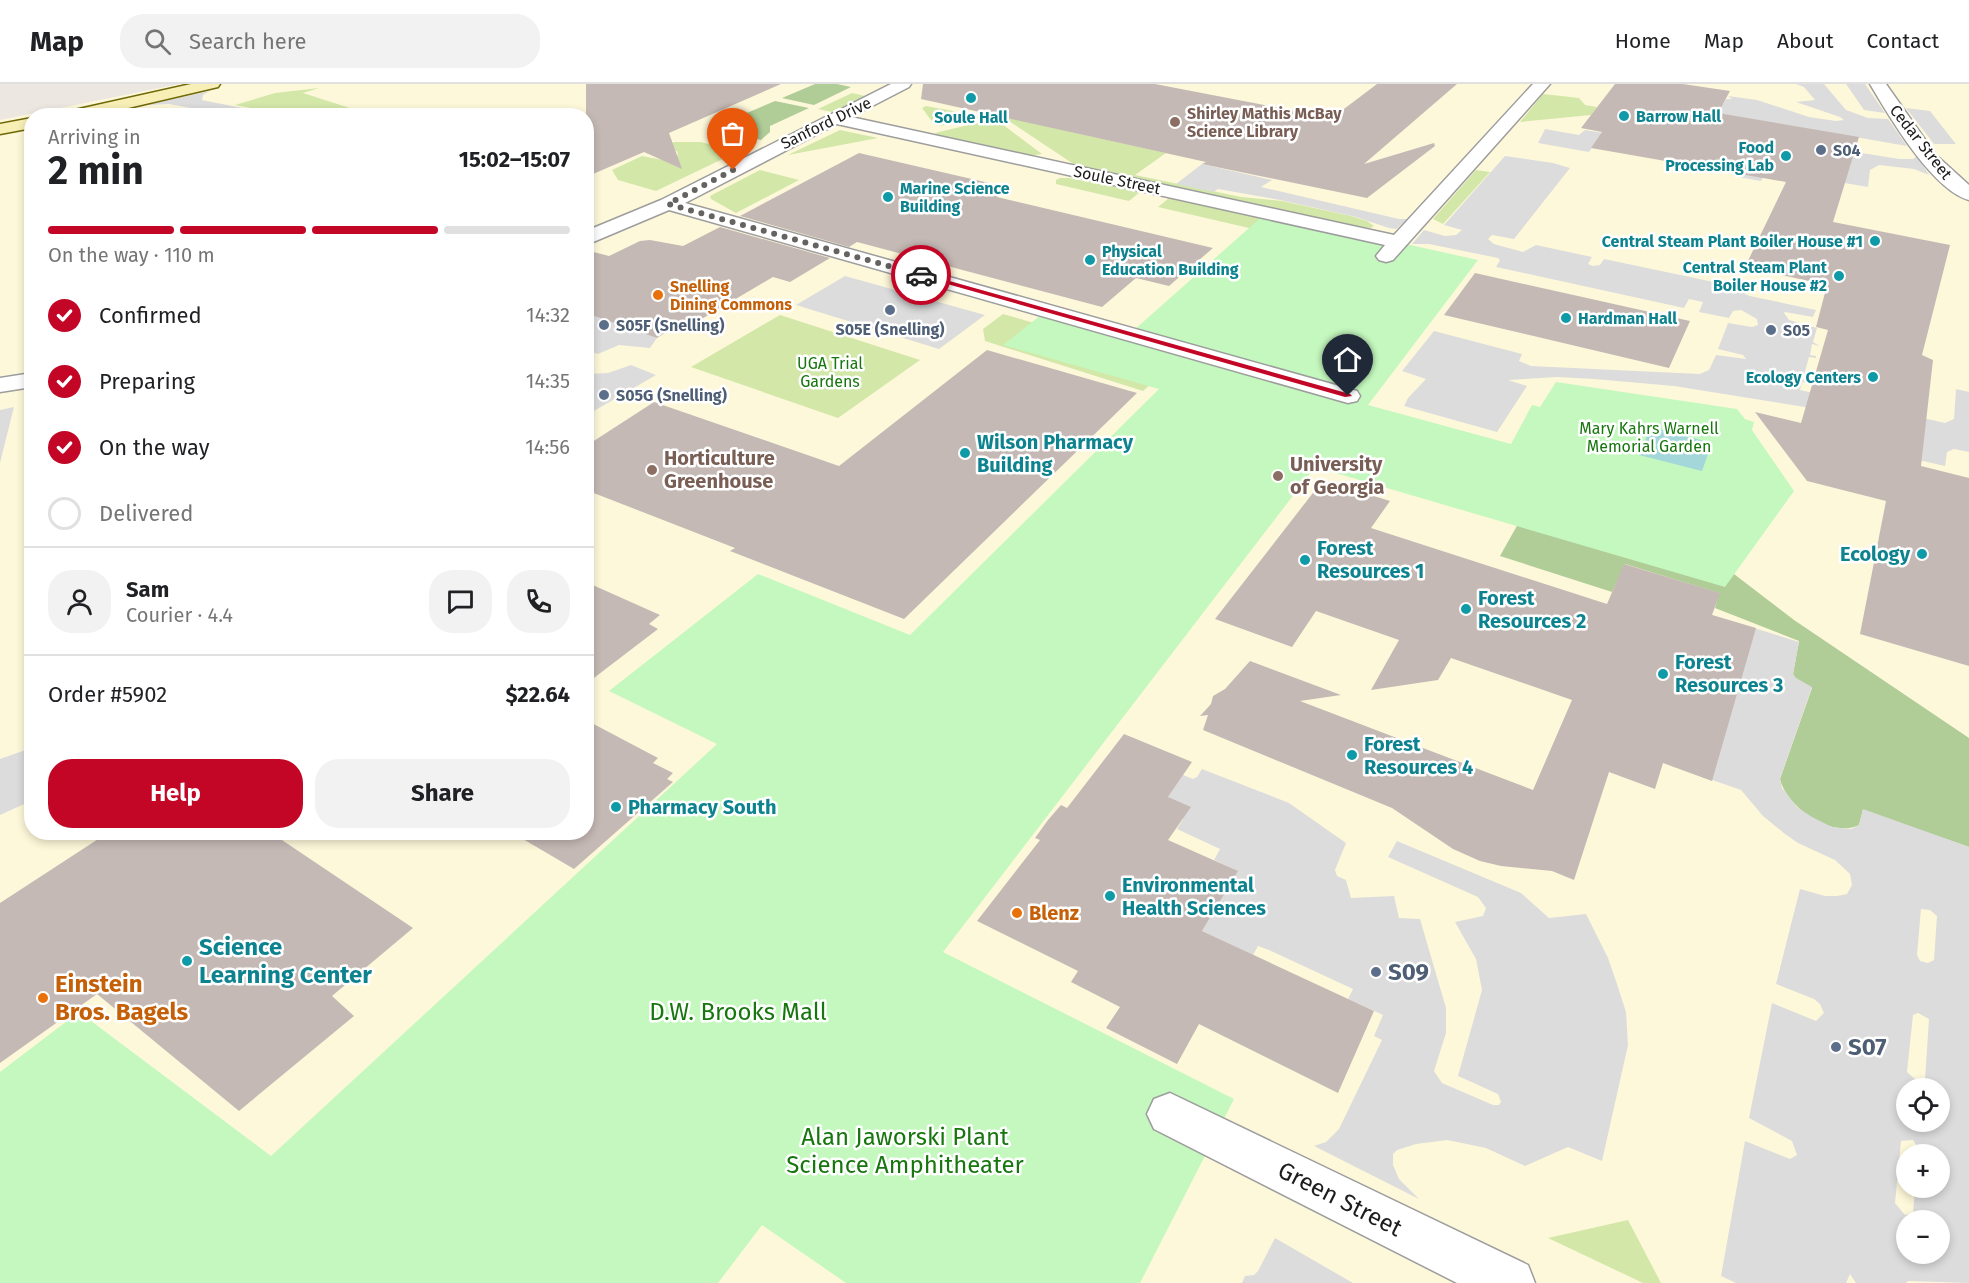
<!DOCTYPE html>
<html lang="en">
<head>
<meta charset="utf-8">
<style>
  body { margin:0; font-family:"Fira Sans",sans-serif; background:#f2f2f2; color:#202124; height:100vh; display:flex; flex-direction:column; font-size:22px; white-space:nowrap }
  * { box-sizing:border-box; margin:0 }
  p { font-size:20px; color:#757577 }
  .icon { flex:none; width:33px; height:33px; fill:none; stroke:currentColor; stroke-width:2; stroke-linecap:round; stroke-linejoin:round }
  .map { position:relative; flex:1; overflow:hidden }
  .drawer { position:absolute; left:24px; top:24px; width:570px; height:732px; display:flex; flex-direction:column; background:#fff; border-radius:24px; box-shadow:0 3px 9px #0003 }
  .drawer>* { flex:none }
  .fabs { position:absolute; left:1896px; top:994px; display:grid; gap:12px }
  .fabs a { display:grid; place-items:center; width:54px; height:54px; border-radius:50%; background:#fff; box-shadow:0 3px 9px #0003; font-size:30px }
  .pin { position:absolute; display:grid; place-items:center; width:51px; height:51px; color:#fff; margin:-62px -26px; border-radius:50% 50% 50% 0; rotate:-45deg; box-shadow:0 0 6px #0007 }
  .pin .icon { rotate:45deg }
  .courier { position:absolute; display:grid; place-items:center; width:60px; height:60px; margin:-30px; border:4px solid #c30526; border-radius:50%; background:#fff; color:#222; box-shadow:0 2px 8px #0007 }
  .head em { font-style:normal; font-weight:700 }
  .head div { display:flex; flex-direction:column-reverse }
  .head { display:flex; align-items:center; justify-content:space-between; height:102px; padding:0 24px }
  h1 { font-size:39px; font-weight:700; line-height:45px }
  .bar { display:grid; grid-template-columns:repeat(4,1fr); gap:9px 6px; align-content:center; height:72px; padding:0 24px }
  .bar i { height:8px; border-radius:4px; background:#e0e0e0 }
  .bar .active { background:#c30526 }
  .bar p { grid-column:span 4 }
  .line { display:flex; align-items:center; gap:15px; padding:0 24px; border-top:2px solid #e0e0e0 }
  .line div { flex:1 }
  .round { display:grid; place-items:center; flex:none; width:63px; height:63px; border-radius:24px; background:#f2f2f2 }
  ol { padding:0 24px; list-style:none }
  li { display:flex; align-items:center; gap:18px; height:66px }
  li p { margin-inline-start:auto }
  li .icon { padding:6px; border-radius:50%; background:#c30526; color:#fff; stroke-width:4 }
  li:last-child { color:#757577 }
  li i { width:33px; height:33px; border:3px solid #e0e0e0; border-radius:50% }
  .cta { display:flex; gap:12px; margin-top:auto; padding:12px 24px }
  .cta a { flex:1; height:69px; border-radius:24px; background:#c30526; color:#fff; font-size:24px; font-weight:700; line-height:69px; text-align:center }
  .cta a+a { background:#f2f2f2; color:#202124 }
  header { display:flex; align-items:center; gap:36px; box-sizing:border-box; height:84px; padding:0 30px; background:#fff; border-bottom:2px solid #e0e0e0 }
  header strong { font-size:28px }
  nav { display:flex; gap:33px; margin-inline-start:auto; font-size:21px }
  .search { width:420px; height:54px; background:#f2f2f2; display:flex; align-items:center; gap:15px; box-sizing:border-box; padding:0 21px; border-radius:24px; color:#757577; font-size:22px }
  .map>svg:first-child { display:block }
  .education { fill:#fef8da; fill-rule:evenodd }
  .grass { fill:#d2e7a8 }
  .forest { fill:#b0cc97 }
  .park { fill:#c4f8be }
  .parking { fill:#dcdcdc; fill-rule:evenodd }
  .water { fill:#a3d7da }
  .building { fill:#c5b9b5 }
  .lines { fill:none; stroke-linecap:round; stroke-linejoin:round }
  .street-casing { stroke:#9d9d9d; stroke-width:3 }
  .secondary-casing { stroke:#6f6807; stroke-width:3 }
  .street { fill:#fff; fill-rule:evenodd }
  .secondary { fill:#f7efb5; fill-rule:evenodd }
  .route { fill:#c30526 }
  .done { stroke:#656361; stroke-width:6; stroke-dasharray:0 10.8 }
  .culture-dot { fill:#0f9aa8; stroke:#fff; stroke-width:2 }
  .education-dot { fill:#8d6e63; stroke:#fff; stroke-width:2 }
  .service-dot { fill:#5c6f8a; stroke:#fff; stroke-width:2 }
  .food-dot { fill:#e8710a; stroke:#fff; stroke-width:2 }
  .labels { text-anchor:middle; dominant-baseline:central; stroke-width:5; stroke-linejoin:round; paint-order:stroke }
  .far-education-label { font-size:16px; font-weight:bold; fill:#785e54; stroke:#fff; text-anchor:start }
  .far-culture-label { font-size:16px; font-weight:bold; fill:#0d838f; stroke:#fff; text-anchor:start }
  .far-street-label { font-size:16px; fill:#1c1c1c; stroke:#fff }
  .far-service-label { font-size:16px; font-weight:bold; fill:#4e5e75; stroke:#fff; text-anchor:start }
  .far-food-label { font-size:16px; font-weight:bold; fill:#c56008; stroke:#fff; text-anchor:start }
  .far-park-label { font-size:16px; fill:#17760e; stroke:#fff }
  .culture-label { font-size:20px; font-weight:bold; fill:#0d838f; stroke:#fff; text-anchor:start }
  .education-label { font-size:20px; font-weight:bold; fill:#785e54; stroke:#fff; text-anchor:start }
  .food-label { font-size:20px; font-weight:bold; fill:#c56008; stroke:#fff; text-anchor:start }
  .near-culture-label { font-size:24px; font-weight:bold; fill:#0d838f; stroke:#fff; text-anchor:start }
  .near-service-label { font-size:24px; font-weight:bold; fill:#4e5e75; stroke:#fff; text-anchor:start }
  .near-food-label { font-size:24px; font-weight:bold; fill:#c56008; stroke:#fff; text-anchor:start }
  .near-park-label { font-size:24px; fill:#17760e; stroke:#fff }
  .near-street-label { font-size:24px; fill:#1c1c1c; stroke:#fff }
</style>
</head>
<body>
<header>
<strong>Map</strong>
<div class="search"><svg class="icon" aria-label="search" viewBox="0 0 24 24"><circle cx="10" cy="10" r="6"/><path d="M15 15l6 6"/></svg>Search here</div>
<nav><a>Home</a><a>Map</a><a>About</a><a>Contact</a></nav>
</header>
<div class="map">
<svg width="1969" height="1199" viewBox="0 0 1969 1199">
  <rect width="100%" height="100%" fill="#ede7e2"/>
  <path class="education" d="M180,0H1969V1199H0V36ZM32,32H586V748H32ZM1906,1005H1940V1038H1906ZM1906,1071H1940V1104H1906ZM1906,1137H1940V1170H1906Z"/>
  <path class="grass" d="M319,4L303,9L356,26L358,29L350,32L288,31L235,21L275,9Z
    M852,9L865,12L832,28L818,25Z
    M1543,10L1579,14L1585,21L1597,23L1591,31L1520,38Z
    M926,22L980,32L982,34L940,42L934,40L922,24Z
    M1010,31L1071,48L1166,69L1135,91L1241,113L1282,117L1351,132L1367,137L1374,142L1370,144L1349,141L1075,81L1009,37Z
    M981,38L1002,40L1042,70L1030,72L938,52L935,49Z
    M840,46L878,54L788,71Z
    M674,58H701L731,66L733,70L656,107L618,96L612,86L642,72L663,76L678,71L677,67L658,65Z
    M760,86L799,96L736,129L711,115L710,112Z
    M1476,86L1490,88L1443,140L1433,135Z
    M1060,94H1069L1140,108L1129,117L1056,100V96Z
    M1169,114L1266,135L1310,158L1158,123Z
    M1003,230L1175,279L1143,307L985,257L983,245Z
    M780,231L920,276L838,334L691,283Z
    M1628,1136L1661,1199H1643L1548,1154Z"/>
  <path class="forest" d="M815,0H837L851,3L814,21L782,14Z
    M775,17L809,24L770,42V48L761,56L711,44Z
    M1527,424L1713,474L1794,536L1969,654V763L1863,726L1859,741C1831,755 1786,722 1780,695L1812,604L1795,594L1793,590L1799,557L1715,524L1719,509L1625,480L1612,508L1500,472Z"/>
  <path class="park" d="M1266,129L1478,176L1368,321L1511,360L1532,321L1540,323L1556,298L1737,325L1745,335L1754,338L1752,346L1794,407L1725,503L1315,383L943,868L1234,1015L1140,1199H846L762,1141L718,1199H0V988L79,928L271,1072L717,660L609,607L758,490L910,551L1159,305L1003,261L1050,224L1134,246Z"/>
  <path class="parking" d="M1796,0H1824L1846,26L1868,34L1888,35L1907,62L1698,26L1707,18L1723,20L1726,15H1732L1728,12L1757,16L1809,33L1836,37L1844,36L1840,33L1796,18L1815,16L1804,3Z
    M1846,0H1865L1885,29L1864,26Z
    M210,7L203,11L202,16L278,31H230L169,20L146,21Z
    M1906,24L1930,27L1956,60H1934Z
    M1545,45L1579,51L1585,46L1642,55L1806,60L1899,75H1913L1917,72L1929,91L1914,85L1879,81L1870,86L1868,103L1768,86L1761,97L1738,93L1744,78L1599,53L1589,68L1538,59Z
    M1505,72L1553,79L1570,84L1514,155L1492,151L1488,155L1494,160L1523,168L1536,161L1592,173L1588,180L1593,182L1600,181L1604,175L1747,205L1745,210L1750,212L1816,226L1813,233L1785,228L1784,229L1789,236L1817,244L1813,258L1820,262L1812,260L1810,271L1816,272V274L1809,273L1803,295L1809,297V299L1802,298L1800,306L1945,339L1954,335L1956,305L1969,308V368L1954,365L1947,368L1945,382L1914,375L1849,330L1674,302L1594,295L1557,293L1508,296L1527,302L1497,348L1404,322L1408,314L1426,295L1402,287L1434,247L1522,270L1519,277L1531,282L1700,290L1709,286L1716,271L1746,275L1743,271L1718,265L1728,239L1752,243L1758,241L1757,235L1741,226L1733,227L1729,234L1699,228L1703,218L1689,215L1684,224L1496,183L1500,176L1498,174L1429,160H1412L1424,146L1445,152L1456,151L1462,146L1444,141Z
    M1202,80L1272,96L1261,103L1399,135H1408L1396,145L1389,144L1356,133L1280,116L1218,105L1214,108L1176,100Z
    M845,192L985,231L939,265L796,221Z
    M587,225L657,254L650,264L619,261L598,270L587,266Z
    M631,281L656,291L587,331V290L608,289Z
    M14,323L0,379V326Z
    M1712,531L1799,558L1793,590L1796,594L1812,603L1780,695L1782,704L1797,723L1812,733L1832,743L1851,745L1859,741L1863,725L1969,763V1199L1908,1197L1906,1199H1856L1850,1190L1846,1199H1736L1721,1192L1745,1057L1790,1075L1797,1071L1792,1057L1749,1034L1772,919L1816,937L1824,929L1820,920L1814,915L1776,900L1800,805L1825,812H1837L1847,810L1852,801L1850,790L1835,776L1798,759L1785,750L1763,732L1741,706L1669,681ZM1921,825L1930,826L1937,832L1934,876L1928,879L1920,877L1917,871ZM1918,929L1929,935L1925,995L1916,996L1907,988L1913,931ZM1906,1005H1940V1038H1906ZM1913,1056L1919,1065V1071H1940V1104H1915L1913,1129L1905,1131L1895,1119L1901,1057ZM1906,1137H1940V1170H1906Z
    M31,664V717L0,731V675Z
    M1202,685L1289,719L1346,759L1335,786L1337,792L1346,796L1351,814L1394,812L1399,834L1420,835L1446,924V949L1434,987L1442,999L1493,1021H1499L1501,1018L1498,1010L1458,992L1482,906L1476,875L1455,838L1483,832L1486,824L1478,813L1388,773L1397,757L1521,809L1549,834L1586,830L1608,874L1617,900L1626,928L1628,961L1602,1077L1568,1063L1525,1082L1486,1064L1447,1056L1416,1060L1397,1066L1393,1070V1081L1399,1095L1419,1115L1314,1062L1326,1058L1339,1045L1382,956L1374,952L1383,931L1348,915L1353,905L1269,866L1258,862L1253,871L1202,847L1237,787L1214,776L1220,765L1177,745L1183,735L1168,713L1183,691L1193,695L1197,693Z
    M1275,1154L1353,1199H1242L1245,1192L1254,1191L1258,1187Z"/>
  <path class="water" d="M1651,343L1712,359L1702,387L1639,371Z"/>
  <path class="building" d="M586,0H781L669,49L682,85L644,68L586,93Z
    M923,0H1155L1332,34L1377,0H1457L1364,80L1434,59L1435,62L1367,114L1202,80L1206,78L921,15Z
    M1615,0H1683L1730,7L1718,29L1859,53L1833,138L1950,161L1922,271L1933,276L1921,382L1969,394V582L1860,550L1886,417L1807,397L1755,328L1801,339L1828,246L1816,243L1827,201L1745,183L1786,98L1591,64L1602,48L1581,44Z
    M859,69L1011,104L997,113L1213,164L1169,202L1136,194L1102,223L857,158L849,163L740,132Z
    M720,143L830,174L790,198L773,193L683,246L674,243L657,254L586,229V166L609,172L640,157L650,156L683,162Z
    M1475,189L1578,212L1690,237L1669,284L1444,231Z
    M987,266L1137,309L904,535L730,467L735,464L586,406V362L654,318L839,382Z
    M1323,396L1390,417L1371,444L1607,520L1624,480L1720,509L1712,531L1756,544L1712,697L1663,679L1655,705L1609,688L1574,796L1552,787L1501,782L1480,777L1453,765L1392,724L1203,646L1208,631L1200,632L1211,620L1213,612L1225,605L1250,577L1341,611L1300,617L1533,706L1572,616L1451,574L1438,596L1371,606L1399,556L1316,527L1292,563L1215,535Z
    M586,498L660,531L649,540L658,545L586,600Z
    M586,636L658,674L653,679L673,689L667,695L673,698L574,785L511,748H586Z
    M1124,650L1192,678L1168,713L1191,723L1168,756L1238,787L1202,847L1374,927L1338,1009L1199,940L1177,980L1106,944L1120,923L1071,898L1078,887L977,837L1040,756L1035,754L1048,736L1061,721L1067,724Z
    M109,748H270L413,844L332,912L354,932L239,1027L97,910L0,979V819Z"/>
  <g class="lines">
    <g class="street-casing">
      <path id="street" d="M891,0H911L909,3L851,33L1394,151L1533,0H1550L1393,176L1386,178L1379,176L1376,172L1385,161L837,40L685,119L1357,307L1360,312L1357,317L1348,319L669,126L586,161V147L661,116Z
        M1870,0H1886L1936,71L1969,101V116C1932,106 1889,32 1870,0Z
        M32,289V303L0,308V294Z
        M1170,1009L1528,1181L1535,1199H1457L1154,1045L1147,1030L1154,1015Z"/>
    </g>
    <g class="secondary-casing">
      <path id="secondary" d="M191,0H220L218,3L94,32H62L70,27Z
        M32,34V44L0,50V40Z"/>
    </g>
    <use href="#street" class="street"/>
    <use href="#secondary" class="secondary"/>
  </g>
  <path class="route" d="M921,189L1350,310L1352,312L1345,313L919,192Z"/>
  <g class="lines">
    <path class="done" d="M733,86L668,120L921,191"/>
  </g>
  <g class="culture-dot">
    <circle cx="971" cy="14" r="6"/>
    <circle cx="1624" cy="32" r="6"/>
    <circle cx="1786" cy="72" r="6"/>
    <circle cx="888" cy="113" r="6"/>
    <circle cx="1875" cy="157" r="6"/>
    <circle cx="1090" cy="176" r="6"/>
    <circle cx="1839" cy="192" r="6"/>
    <circle cx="1566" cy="234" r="6"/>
    <circle cx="1873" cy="293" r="6"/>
    <circle cx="965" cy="369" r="6"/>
    <circle cx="1922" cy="470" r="6"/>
    <circle cx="1305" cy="476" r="6"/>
    <circle cx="1466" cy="525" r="6"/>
    <circle cx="1663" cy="590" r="6"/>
    <circle cx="1352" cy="671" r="6"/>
    <circle cx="616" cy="723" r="6"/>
    <circle cx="1110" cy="812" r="6"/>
    <circle cx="187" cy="877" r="6"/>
  </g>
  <g class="education-dot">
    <circle cx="1175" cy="38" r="6"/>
    <circle cx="652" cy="386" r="6"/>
    <circle cx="1278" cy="392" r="6"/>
  </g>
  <g class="service-dot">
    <circle cx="1821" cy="66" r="6"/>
    <circle cx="890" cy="226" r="6"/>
    <circle cx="604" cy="241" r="6"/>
    <circle cx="1771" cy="246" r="6"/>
    <circle cx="604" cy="311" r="6"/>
    <circle cx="1376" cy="888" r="6"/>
    <circle cx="1836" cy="963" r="6"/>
  </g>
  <g class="food-dot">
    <circle cx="658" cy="211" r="6"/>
    <circle cx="1017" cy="829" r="6"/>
    <circle cx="43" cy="914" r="6"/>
  </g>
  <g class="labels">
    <g class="far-education-label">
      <text x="1187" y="29">Shirley Mathis McBay<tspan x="1187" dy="18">Science Library</tspan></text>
    </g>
    <g class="far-culture-label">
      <text x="1636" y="32">Barrow Hall</text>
      <text x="971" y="33" text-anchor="middle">Soule Hall</text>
      <text x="1774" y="63" text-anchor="end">Food<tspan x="1774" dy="18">Processing Lab</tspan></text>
      <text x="900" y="104">Marine Science<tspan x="900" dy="18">Building</tspan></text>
      <text x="1863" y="157" text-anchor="end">Central Steam Plant Boiler House #1</text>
      <text x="1102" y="167">Physical<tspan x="1102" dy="18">Education Building</tspan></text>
      <text x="1827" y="183" text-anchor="end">Central Steam Plant<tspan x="1827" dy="18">Boiler House #2</tspan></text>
      <text x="1578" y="234">Hardman Hall</text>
      <text x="1861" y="293" text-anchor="end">Ecology Centers</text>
    </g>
    <g class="far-street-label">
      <text transform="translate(826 39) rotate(-26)">Sanford Drive</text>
      <text transform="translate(1921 58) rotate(52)">Cedar Street</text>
      <text transform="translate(1117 96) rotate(12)">Soule Street</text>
    </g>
    <g class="far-service-label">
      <text x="1833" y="66">S04</text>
      <text x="616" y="241">S05F (Snelling)</text>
      <text x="890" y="245" text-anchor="middle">S05E (Snelling)</text>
      <text x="1783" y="246">S05</text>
      <text x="616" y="311">S05G (Snelling)</text>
    </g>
    <g class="far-food-label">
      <text x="670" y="202">Snelling<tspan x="670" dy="18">Dining Commons</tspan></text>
    </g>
    <g class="far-park-label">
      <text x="830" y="279">UGA Trial<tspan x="830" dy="18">Gardens</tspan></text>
      <text x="1649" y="344">Mary Kahrs Warnell<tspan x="1649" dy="18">Memorial Garden</tspan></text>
    </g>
    <g class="culture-label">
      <text x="977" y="358">Wilson Pharmacy<tspan x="977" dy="23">Building</tspan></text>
      <text x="1317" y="464">Forest<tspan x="1317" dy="23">Resources 1</tspan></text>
      <text x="1910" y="470" text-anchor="end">Ecology</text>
      <text x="1478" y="514">Forest<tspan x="1478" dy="23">Resources 2</tspan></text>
      <text x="1675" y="578">Forest<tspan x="1675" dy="23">Resources 3</tspan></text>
      <text x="1364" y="660">Forest<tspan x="1364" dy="23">Resources 4</tspan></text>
      <text x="628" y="723">Pharmacy South</text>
      <text x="1122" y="801">Environmental<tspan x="1122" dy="23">Health Sciences</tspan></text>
    </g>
    <g class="education-label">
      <text x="664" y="374">Horticulture<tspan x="664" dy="23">Greenhouse</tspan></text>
      <text x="1290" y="380">University<tspan x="1290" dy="23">of Georgia</tspan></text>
    </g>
    <g class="food-label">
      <text x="1029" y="829">Blenz</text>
    </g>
    <g class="near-culture-label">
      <text x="199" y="863">Science<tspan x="199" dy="28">Learning Center</tspan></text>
    </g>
    <g class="near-service-label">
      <text x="1388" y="888">S09</text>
      <text x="1848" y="963">S07</text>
    </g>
    <g class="near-food-label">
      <text x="55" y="900">Einstein<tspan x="55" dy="28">Bros. Bagels</tspan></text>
    </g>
    <g class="near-park-label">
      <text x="738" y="928">D.W. Brooks Mall</text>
      <text x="905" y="1053">Alan Jaworski Plant<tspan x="905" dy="28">Science Amphitheater</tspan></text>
    </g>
    <g class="near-street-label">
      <text transform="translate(1340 1115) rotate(27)">Green Street</text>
    </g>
  </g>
</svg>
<div class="fabs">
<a><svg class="icon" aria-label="locate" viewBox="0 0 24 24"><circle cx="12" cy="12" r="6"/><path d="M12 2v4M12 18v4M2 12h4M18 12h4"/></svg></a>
<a>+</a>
<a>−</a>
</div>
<div class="pin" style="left:733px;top:86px;background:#ea580c"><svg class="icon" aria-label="bag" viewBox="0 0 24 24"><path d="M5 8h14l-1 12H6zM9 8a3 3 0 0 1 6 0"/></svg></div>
<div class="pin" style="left:1348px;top:312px;background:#1f2937"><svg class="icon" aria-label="home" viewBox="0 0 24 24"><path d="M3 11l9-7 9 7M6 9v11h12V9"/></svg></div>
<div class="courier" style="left:921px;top:191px"><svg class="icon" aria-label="car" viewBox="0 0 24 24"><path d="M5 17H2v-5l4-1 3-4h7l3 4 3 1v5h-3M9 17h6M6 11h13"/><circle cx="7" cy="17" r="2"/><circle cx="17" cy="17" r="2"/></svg></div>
<section class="drawer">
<div class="head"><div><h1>2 min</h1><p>Arriving in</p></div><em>15:02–15:07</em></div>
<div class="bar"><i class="active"></i><i class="active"></i><i class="active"></i><i></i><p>On the way · 110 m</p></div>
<ol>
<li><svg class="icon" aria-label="check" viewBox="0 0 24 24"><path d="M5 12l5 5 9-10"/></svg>Confirmed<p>14:32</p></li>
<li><svg class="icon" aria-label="check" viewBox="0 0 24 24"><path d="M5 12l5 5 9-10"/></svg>Preparing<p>14:35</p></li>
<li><svg class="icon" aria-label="check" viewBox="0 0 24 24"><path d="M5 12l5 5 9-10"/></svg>On the way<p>14:56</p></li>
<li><i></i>Delivered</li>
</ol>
<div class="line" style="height:108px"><a class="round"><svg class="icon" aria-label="person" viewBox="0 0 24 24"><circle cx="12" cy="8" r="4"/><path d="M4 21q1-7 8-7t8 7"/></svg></a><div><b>Sam</b><p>Courier · 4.4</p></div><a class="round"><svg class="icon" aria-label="chat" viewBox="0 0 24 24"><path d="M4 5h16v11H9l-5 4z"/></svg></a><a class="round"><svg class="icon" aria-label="phone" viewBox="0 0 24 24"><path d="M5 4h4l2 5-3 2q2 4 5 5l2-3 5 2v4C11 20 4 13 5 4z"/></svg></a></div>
<div class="line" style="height:78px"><div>Order #5902</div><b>$22.64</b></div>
<div class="cta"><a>Help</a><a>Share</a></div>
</section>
</div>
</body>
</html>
